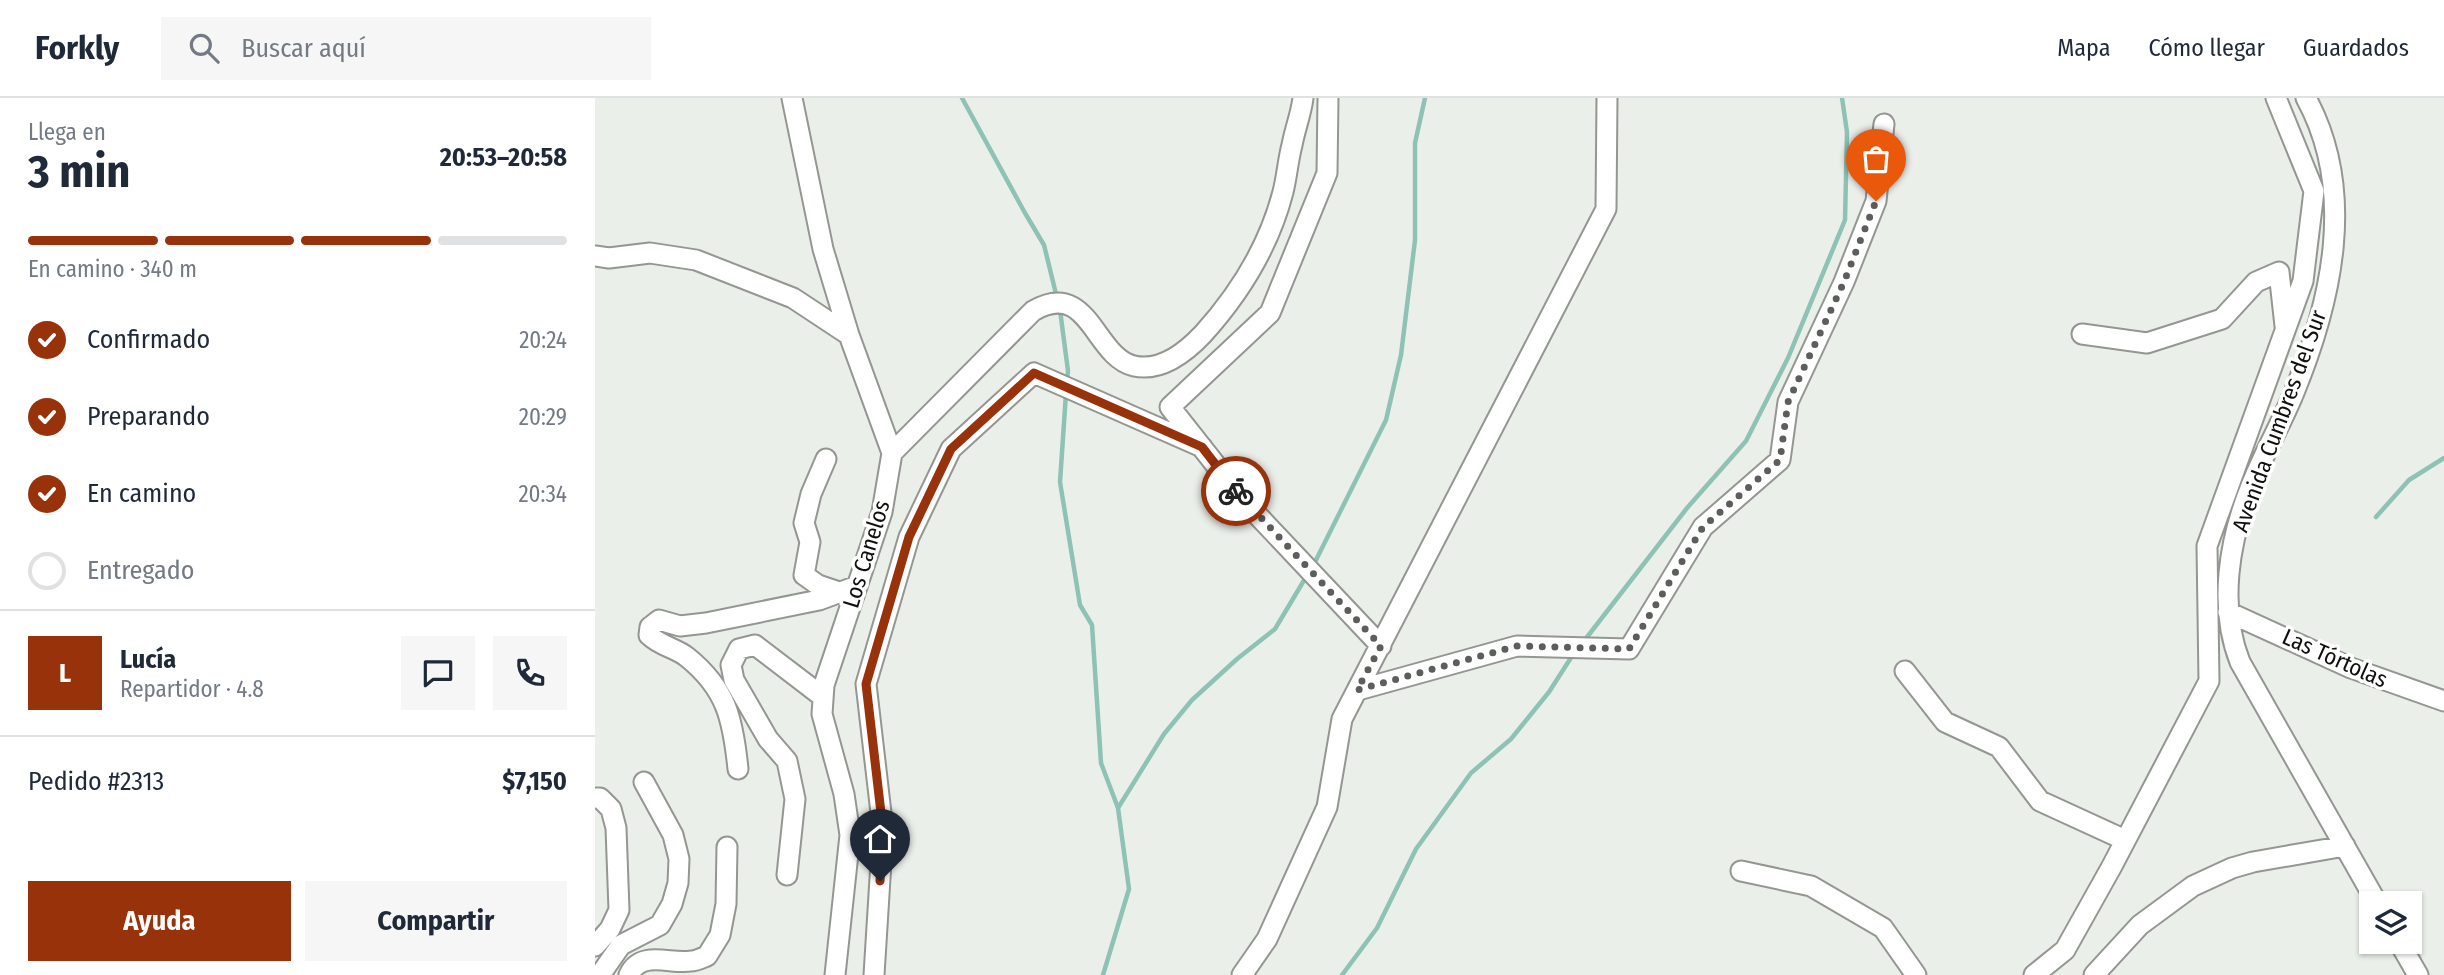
<!DOCTYPE html>
<html lang="es">
<head>
<meta charset="utf-8">
<style>
  body { margin:0; font-family:"Fira Sans Condensed",sans-serif; background:#f6f6f7; color:#1f2937; height:100vh; display:flex; flex-direction:column; font-size:26px; white-space:nowrap }
  * { box-sizing:border-box; margin:0 }
  p { font-size:23px; color:#747a83 }
  .icon { flex:none; width:38px; height:38px; fill:none; stroke:currentColor; stroke-width:2; stroke-linecap:round; stroke-linejoin:round }
  .map { position:relative; flex:1; overflow:hidden }
  .drawer { display:flex; flex-direction:column; background:#fff; width:595px }
  .drawer>* { flex:none }
  .fabs { position:absolute; left:1764px; top:793px; display:grid; gap:14px }
  .fabs a { display:grid; place-items:center; width:63px; height:63px; border-radius:0px; background:#fff; box-shadow:0 2px 5px #0004; font-size:35px }
  .pin { position:absolute; display:grid; place-items:center; width:60px; height:60px; color:#fff; margin:-72px -30px; border-radius:50% 50% 50% 0; rotate:-45deg; box-shadow:0 0 7px #0007 }
  .pin .icon { rotate:45deg }
  .courier { position:absolute; display:grid; place-items:center; width:70px; height:70px; margin:-35px; border:5px solid #98320a; border-radius:50%; background:#fff; color:#222; box-shadow:0 2px 9px #0007 }
  .headline em { font-style:normal; font-weight:700 }
  .headline div { display:flex; flex-direction:column-reverse }
  .headline { display:flex; align-items:center; justify-content:space-between; height:119px; padding:0 28px }
  h1 { font-size:46px; font-weight:700; line-height:52px }
  .bar { display:grid; grid-template-columns:repeat(4,1fr); gap:10px 7px; align-content:center; height:84px; padding:0 28px }
  .bar i { height:9px; border-radius:5px; background:#e0e1e3 }
  .bar .current { background:#98320a }
  .bar p { grid-column:span 4 }
  .line { display:flex; align-items:center; gap:18px; padding:0 28px; border-top:2px solid #e0e1e3 }
  .line div { flex:1 }
  .round { display:grid; place-items:center; flex:none; width:74px; height:74px; border-radius:0px; background:#f6f6f7 }
  ol { padding:0 28px; list-style:none }
  li { display:flex; align-items:center; gap:21px; height:77px }
  li p { margin-inline-start:auto }
  li .icon { padding:7px; border-radius:50%; background:#98320a; color:#fff; stroke-width:4 }
  li:last-child { color:#747a83 }
  li i { width:38px; height:38px; border:4px solid #e0e1e3; border-radius:50% }
  .action { display:flex; gap:14px; margin-top:auto; padding:14px 28px }
  .action a { flex:1; height:80px; border-radius:0px; background:#98320a; color:#fff; font-size:28px; font-weight:700; line-height:80px; text-align:center }
  .action a+a { background:#f6f6f7; color:#1f2937 }
  header { display:flex; align-items:center; gap:42px; box-sizing:border-box; height:98px; padding:0 35px; background:#fff; border-bottom:2px solid #e0e1e3 }
  header strong { font-size:33px }
  nav { display:flex; gap:38px; margin-inline-start:auto; font-size:24px }
  .search { width:490px; height:63px; background:#f6f6f7; display:flex; align-items:center; gap:18px; box-sizing:border-box; padding:0 24px; border-radius:0px; color:#747a83; font-size:26px }
  main { display:flex; flex:1; min-height:0 }
  .map>svg:first-child { display:block }
  .lines { fill:none; stroke-linecap:round; stroke-linejoin:round }
  .stream { stroke:#8ec2b5; stroke-width:4.5 }
  .minor-casing { stroke:#939691; stroke-width:23 }
  .minor { stroke:#fff; stroke-width:19 }
  .done { stroke:#5c5e5b; stroke-width:7; stroke-dasharray:0 12.6 }
  .route { stroke:#98320a; stroke-width:9 }
  .labels { text-anchor:middle; dominant-baseline:central; stroke-width:7; stroke-linejoin:round; paint-order:stroke }
  .street-label { font-size:23px; fill:#0f100e; stroke:#fff }
</style>
</head>
<body>
<header>
<strong>Forkly</strong>
<div class="search"><svg class="icon" aria-label="search" viewBox="0 0 24 24"><circle cx="10" cy="10" r="6"/><path d="M15 15l6 6"/></svg>Buscar aquí</div>
<nav><a>Mapa</a><a>Cómo llegar</a><a>Guardados</a></nav>
</header>
<main>
<section class="drawer">
<div class="headline"><div><h1>3 min</h1><p>Llega en</p></div><em>20:53–20:58</em></div>
<div class="bar"><i class="current"></i><i class="current"></i><i class="current"></i><i></i><p>En camino · 340 m</p></div>
<ol>
<li><svg class="icon" aria-label="check" viewBox="0 0 24 24"><path d="M5 12l5 5 9-10"/></svg>Confirmado<p>20:24</p></li>
<li><svg class="icon" aria-label="check" viewBox="0 0 24 24"><path d="M5 12l5 5 9-10"/></svg>Preparando<p>20:29</p></li>
<li><svg class="icon" aria-label="check" viewBox="0 0 24 24"><path d="M5 12l5 5 9-10"/></svg>En camino<p>20:34</p></li>
<li><i></i>Entregado</li>
</ol>
<div class="line" style="height:126px"><b class="round" style="background:#98320a;color:#fff">L</b><div><b>Lucía</b><p>Repartidor · 4.8</p></div><a class="round"><svg class="icon" aria-label="chat" viewBox="0 0 24 24"><path d="M4 5h16v11H9l-5 4z"/></svg></a><a class="round"><svg class="icon" aria-label="phone" viewBox="0 0 24 24"><path d="M5 4h4l2 5-3 2q2 4 5 5l2-3 5 2v4C11 20 4 13 5 4z"/></svg></a></div>
<div class="line" style="height:91px"><div>Pedido #2313</div><b>$7,150</b></div>
<div class="action"><a>Ayuda</a><a>Compartir</a></div>
</section>
<div class="map">
<svg width="1849" height="877" viewBox="0 0 1849 877">
  <rect width="100%" height="100%" fill="#ebefea"/>
  <g class="lines">
    <path class="stream" d="M367,0L430,115L449,147L462,200
      M465,212L473,273L472,283
      M471,295L465,384L485,507L497,527L506,665L523,710L534,791L508,877
      M1781,419L1814,382L1849,360
      M718,468L791,322L806,257L820,142V45L830,0
      M989,543L1092,410L1151,343L1193,260L1250,122L1252,34L1247,0
      M523,710L569,636L597,602L642,561L680,531L711,479
      M747,877L782,830L821,751L876,675L916,641L954,594L979,555"/>
    <g class="minor-casing">
      <path id="minor" d="M197,0L228,151L254,237L297,355L287,414L229,587L227,616L249,696L255,737L240,877
        M733,0L732,75L675,215L575,309L650,404L786,548
        M1711,0C1762,93 1737,203 1698,297C1685,328 1668,357 1656,388C1634,442 1623,508 1645,564L1782,805
        M0,158L14,160L55,155L101,162L198,200L254,237
        M1487,236L1552,245L1627,221L1661,184L1684,174L1690,228
        M297,355L438,213C494,180 499,259 539,268C566,274 591,254 608,236C645,195 674,148 688,94C692,78 693,62 697,47C700,31 706,16 708,0
        M231,361L216,396L209,425L215,444L209,477L223,487L244,494
        M1633,514L1756,570L1849,603
        M1310,573L1350,624L1404,649L1445,703L1530,742
        M763,592L922,548L1034,551L1108,429L1185,362L1193,304L1249,184L1281,103L1289,26
        M143,671C138,622 132,591 92,559C81,550 65,548 54,537L55,529L64,522L85,528L111,525L224,502L262,488
        M0,700H5L16,711L21,730L24,812L15,831L0,848
        M1146,773L1216,788L1288,830L1321,877
        M192,777L200,701L192,663L173,641L139,582L136,567L144,551L160,547L228,599
        M1804,844L1823,877
        M5,877L26,847L65,827L77,806L83,785L84,761L78,737L49,684
        M34,877C46,851 76,867 96,863C101,863 107,860 112,858L125,837L131,806L132,749
        M279,877L288,732L271,586L314,439L356,351L439,275L607,349
        M647,877L672,841L732,709L747,621L1011,111L1012,0
        M1439,877L1470,852L1517,768L1614,583L1612,448L1708,183L1719,93L1681,0
        M1499,877L1545,827L1598,788L1637,770L1658,764L1750,748"/>
    </g>
    <use href="#minor" class="minor"/>
  </g>
  <g class="lines">
    <path class="done" d="M641,393L786,548L762,592L922,548L1034,551L1108,429L1185,362L1193,304L1249,184L1281,103"/>
    <path class="route" d="M285,783L288,732L271,586L314,439L356,351L439,275L607,349L641,393"/>
  </g>
  <g class="labels">
    <g class="street-label">
      <text transform="translate(1684 323) rotate(-70)">Avenida Cumbres del Sur</text>
      <text transform="translate(271 456) rotate(-73)">Los Canelos</text>
      <text transform="translate(1740 560) rotate(24)">Las Tórtolas</text>
    </g>
  </g>
</svg>
<div class="fabs">
<a><svg class="icon" aria-label="layers" viewBox="0 0 24 24"><path d="M12 4l9 5-9 5-9-5zM3 14l9 5 9-5"/></svg></a>
</div>
<div class="pin" style="left:1281px;top:103px;background:#ea580c"><svg class="icon" aria-label="bag" viewBox="0 0 24 24"><path d="M5 8h14l-1 12H6zM9 8a3 3 0 0 1 6 0"/></svg></div>
<div class="pin" style="left:285px;top:783px;background:#1f2937"><svg class="icon" aria-label="home" viewBox="0 0 24 24"><path d="M3 11l9-7 9 7M6 9v11h12V9"/></svg></div>
<div class="courier" style="left:641px;top:393px"><svg class="icon" aria-label="bike" viewBox="0 0 24 24"><circle cx="6" cy="16" r="4"/><circle cx="18" cy="16" r="4"/><path d="M6 16l4-8h5l3 8M10 8l3 8H6M13 5h3"/></svg></div>
</div>
</main>
</body>
</html>
